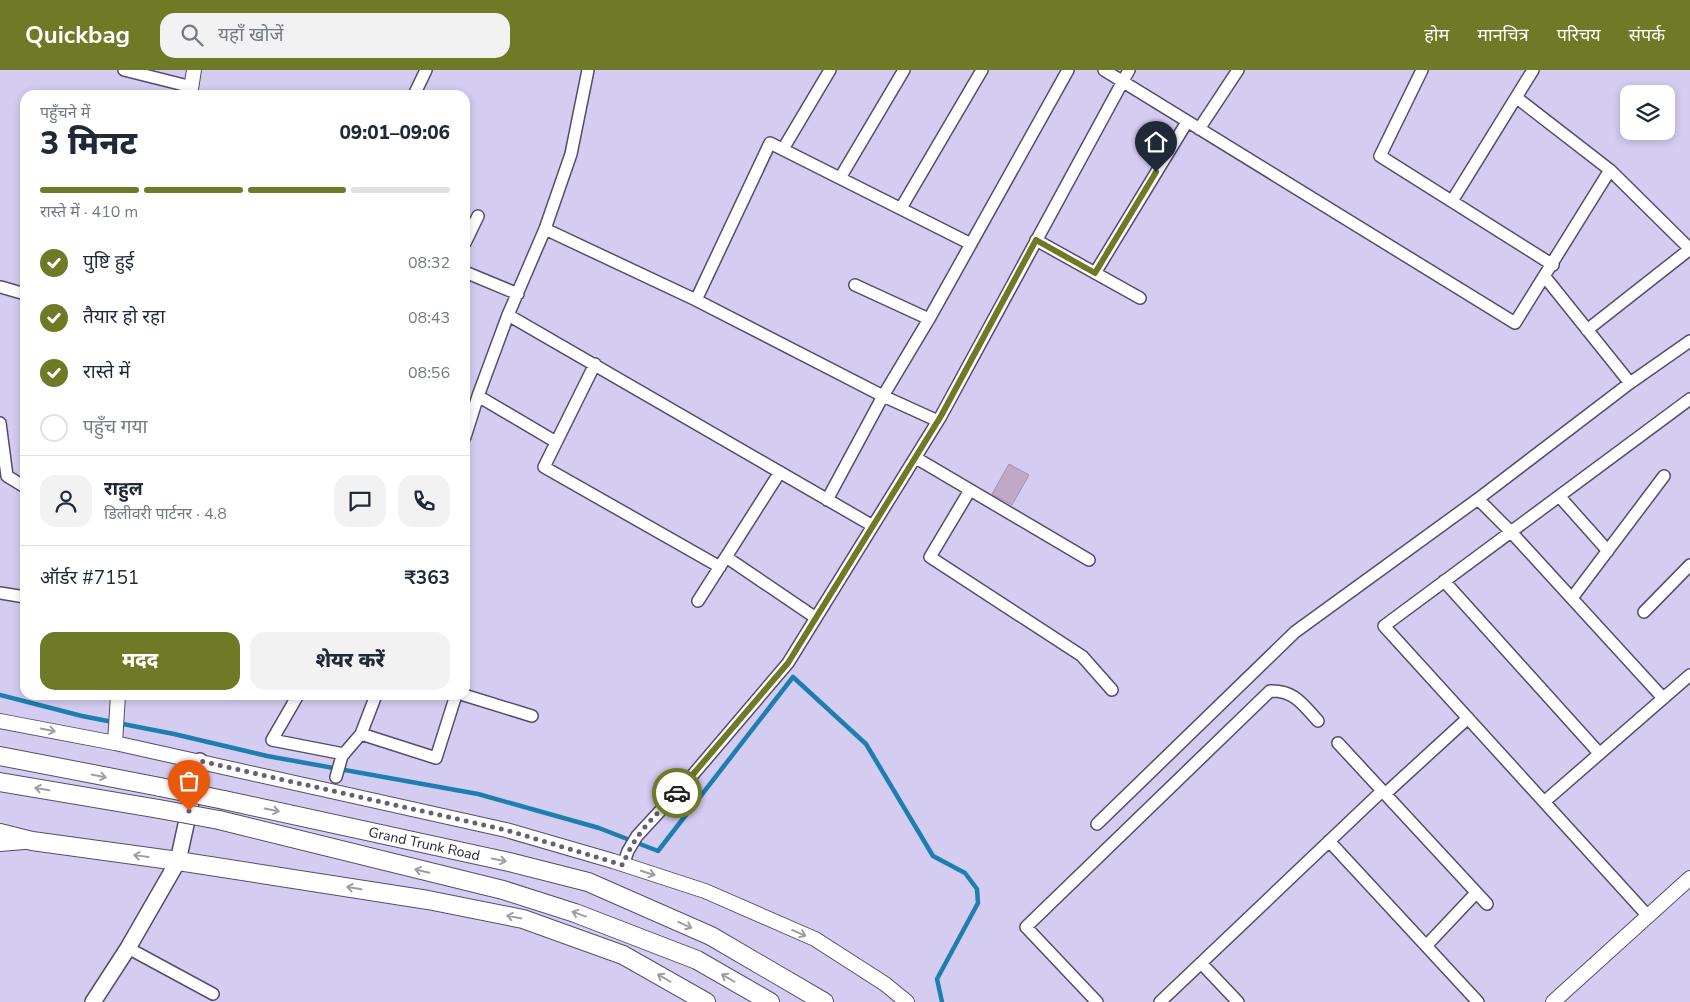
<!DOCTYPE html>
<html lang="hi">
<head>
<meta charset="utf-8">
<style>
  body { margin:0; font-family:"Nunito Sans","Noto Sans Devanagari",sans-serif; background:#f2f2f3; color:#1f2937; height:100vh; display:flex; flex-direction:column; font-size:19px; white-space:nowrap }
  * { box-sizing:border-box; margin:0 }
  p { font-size:16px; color:#747a83 }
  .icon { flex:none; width:28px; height:28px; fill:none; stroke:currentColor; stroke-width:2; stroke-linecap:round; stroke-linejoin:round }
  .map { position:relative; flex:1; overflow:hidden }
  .side { position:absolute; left:20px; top:20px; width:450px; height:610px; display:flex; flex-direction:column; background:#fff; border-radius:15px; box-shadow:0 2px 8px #0003 }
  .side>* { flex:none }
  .buttons { position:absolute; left:1620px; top:15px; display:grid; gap:10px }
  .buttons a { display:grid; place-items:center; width:55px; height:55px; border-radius:10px; background:#fff; box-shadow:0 2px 8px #0003; font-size:25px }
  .pin { position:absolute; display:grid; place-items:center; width:42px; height:42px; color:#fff; margin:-51px -21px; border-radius:50% 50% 50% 0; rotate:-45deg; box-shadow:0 0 5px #0007 }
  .pin .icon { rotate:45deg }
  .courier { position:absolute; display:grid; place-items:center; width:50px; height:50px; margin:-25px; border:4px solid #6e7a26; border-radius:50%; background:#fff; color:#222; box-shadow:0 1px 6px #0007 }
  .head em { font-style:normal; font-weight:800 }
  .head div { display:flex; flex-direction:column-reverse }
  .head { display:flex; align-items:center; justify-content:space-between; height:85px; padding:0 20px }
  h1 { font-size:32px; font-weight:800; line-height:38px }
  .bar { display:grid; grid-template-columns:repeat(4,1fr); gap:8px 5px; align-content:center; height:60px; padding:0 20px }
  .bar i { height:6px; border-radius:4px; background:#e0e1e3 }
  .bar .active { background:#6e7a26 }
  .bar p { grid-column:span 4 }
  .line { display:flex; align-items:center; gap:12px; padding:0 20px; border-top:1px solid #e0e1e3 }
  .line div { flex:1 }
  .round { display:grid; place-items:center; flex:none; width:52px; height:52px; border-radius:15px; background:#f2f2f3 }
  ol { padding:0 20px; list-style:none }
  li { display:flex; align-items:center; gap:15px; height:55px }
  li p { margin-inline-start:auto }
  li .icon { padding:5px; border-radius:50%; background:#6e7a26; color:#fff; stroke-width:4 }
  li:last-child { color:#747a83 }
  li i { width:28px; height:28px; border:2px solid #e0e1e3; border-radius:50% }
  .button { display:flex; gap:10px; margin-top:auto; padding:10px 20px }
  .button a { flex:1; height:58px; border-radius:15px; background:#6e7a26; color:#fff; font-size:20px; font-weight:800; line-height:58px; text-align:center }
  .button a+a { background:#f2f2f3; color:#1f2937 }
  header { display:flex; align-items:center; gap:30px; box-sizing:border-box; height:70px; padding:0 25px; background:#6e7a26; color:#fff }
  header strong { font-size:24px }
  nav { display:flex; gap:28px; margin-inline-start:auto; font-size:18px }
  .search { width:350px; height:45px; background:#f2f2f3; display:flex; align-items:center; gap:12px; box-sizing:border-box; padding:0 18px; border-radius:15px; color:#747a83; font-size:19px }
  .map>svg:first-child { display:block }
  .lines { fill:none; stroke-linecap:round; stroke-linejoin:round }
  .stream { stroke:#1c7fb0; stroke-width:4.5 }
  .building { fill:#c0a9c8; stroke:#a790af }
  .minor-casing { stroke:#554d6c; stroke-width:14 }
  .tertiary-casing { stroke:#554d6c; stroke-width:16 }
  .secondary-casing { stroke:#554d6c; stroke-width:18 }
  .primary-casing { stroke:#554d6c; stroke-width:20 }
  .trunk-casing { stroke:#554d6c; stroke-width:20 }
  .minor { stroke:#fff; stroke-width:11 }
  .tertiary { stroke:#fff; stroke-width:14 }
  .secondary { stroke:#fff; stroke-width:15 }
  .primary { stroke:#fff; stroke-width:18 }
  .trunk { stroke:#fff; stroke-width:18 }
  .trunk-bridge-casing { stroke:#554d6c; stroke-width:20; stroke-linecap:butt }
  .trunk-bridge { stroke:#fff; stroke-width:18 }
  .oneway { stroke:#9f9da3 }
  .done { stroke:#656076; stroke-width:5; stroke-dasharray:0 9 }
  .route { stroke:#6e7a26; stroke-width:6 }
  .labels { text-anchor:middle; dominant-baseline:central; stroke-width:5; stroke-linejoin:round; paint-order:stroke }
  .street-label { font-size:14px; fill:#292633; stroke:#e2d9fe }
</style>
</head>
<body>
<header>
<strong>Quickbag</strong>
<div class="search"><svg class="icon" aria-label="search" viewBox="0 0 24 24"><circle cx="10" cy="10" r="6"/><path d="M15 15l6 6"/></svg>यहाँ खोजें</div>
<nav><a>होम</a><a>मानचित्र</a><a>परिचय</a><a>संपर्क</a></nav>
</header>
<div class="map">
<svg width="1690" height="932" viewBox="0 0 1690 932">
  <rect width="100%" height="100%" fill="#d5ccf1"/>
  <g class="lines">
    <path class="stream" d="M0,625L82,646L174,664L267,686L478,724L599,758L658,781L793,607L866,674L933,786L965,803L977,819L978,833L937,909L942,932"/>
  </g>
  <path class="building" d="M1009,394L1029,405L1012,435L992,424Z"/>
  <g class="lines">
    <g class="minor-casing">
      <path id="minor" d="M124,0L192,17
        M1104,0L1515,253L1610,100
        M1422,0L1380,86L1553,195
        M414,25L426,0
        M1517,28L1610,100L1690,179
        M1199,59L1238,0
        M783,79L830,0
        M840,108L904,0
        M1452,131L1533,0
        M901,138L982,0
        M545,159L696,230L883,326L938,351
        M1036,170L1140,228
        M465,173L478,146
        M465,202L518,224
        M1095,203L1187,52
        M1545,207L1630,313
        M855,215L929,249
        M1,217L25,224
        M696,230L770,73L971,174
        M508,245L873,456
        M1587,260L1690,179
        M595,294L544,397L720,497
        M478,326L556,372
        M0,353L7,406L25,417
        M465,367L478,326L508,245L545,159L571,84L588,0
        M916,388L1089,490
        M970,420L930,487L1082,586L1112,620
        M1559,426L1608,481
        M1478,429L1511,462L1663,628
        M827,430L883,326L929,249L1068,0
        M726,487L816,548
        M1444,511L1599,683
        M0,523L25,527
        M1572,528L1664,406
        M698,531L780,402
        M1644,542L1690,495
        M298,625L272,670L344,684
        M464,625L532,646
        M361,664L436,688L456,625
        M1338,673L1487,834
        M336,707L342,686L361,664L376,625
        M1385,724L1468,648
        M1544,732L1690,605
        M1097,754L1295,562L1478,429L1630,313L1690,271
        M1329,771L1478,932
        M623,795L628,781L637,766L685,714L788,593L941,346L1129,0
        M1647,845L1384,556L1690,329
        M1426,876L1476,823
        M128,878L213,924
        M1201,893L1238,932
        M1097,932L1026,857L1270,621C1295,620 1303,635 1318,651
        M1160,932L1382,721"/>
    </g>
    <g class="tertiary-casing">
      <path id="tertiary" d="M190,25L194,0
        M0,651L115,673L506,760L613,791L705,821L815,869L885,914L907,932
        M115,673L118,625
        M0,774L24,772
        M1553,932L1690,808"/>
    </g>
    <g class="secondary-casing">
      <path id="secondary" d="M93,932L128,878L178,791L200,691"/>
    </g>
    <g class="primary-casing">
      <path id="primary" d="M0,763L32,771L178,791L428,830L523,849L623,885L706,932"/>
    </g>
    <g class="trunk-casing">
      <g id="trunk">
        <path d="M0,686L160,717"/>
        <path d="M0,712L159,739"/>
        <path id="s1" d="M224,730L509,792L588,812L711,866L824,932"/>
        <path d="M219,750L503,820L575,843L697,890L770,932"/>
      </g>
    </g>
    <use href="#minor" class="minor"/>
    <use href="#tertiary" class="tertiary"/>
    <use href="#secondary" class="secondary"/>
    <use href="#primary" class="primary"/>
    <use href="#trunk" class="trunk"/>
    <g class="trunk-bridge-casing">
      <path id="trunk-bridge" d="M160,717L224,730
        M159,739L219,750"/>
    </g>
    <use href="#trunk-bridge" class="trunk-bridge"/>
  </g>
  <defs><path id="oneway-shaft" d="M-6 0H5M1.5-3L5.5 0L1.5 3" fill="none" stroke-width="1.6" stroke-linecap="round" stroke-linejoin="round" transform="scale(1.25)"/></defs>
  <g class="oneway">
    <use href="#oneway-shaft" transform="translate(48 660) rotate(11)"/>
    <use href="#oneway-shaft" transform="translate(99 706) rotate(11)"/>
    <use href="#oneway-shaft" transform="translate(42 719) rotate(-170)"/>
    <use href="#oneway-shaft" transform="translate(272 740) rotate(12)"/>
    <use href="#oneway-shaft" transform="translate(141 786) rotate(-172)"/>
    <use href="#oneway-shaft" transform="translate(499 790) rotate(12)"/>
    <use href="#oneway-shaft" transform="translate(422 801) rotate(-166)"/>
    <use href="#oneway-shaft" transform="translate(648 803) rotate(18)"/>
    <use href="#oneway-shaft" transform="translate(354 818) rotate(-171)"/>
    <use href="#oneway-shaft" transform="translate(579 844) rotate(-160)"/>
    <use href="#oneway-shaft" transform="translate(514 847) rotate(-169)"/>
    <use href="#oneway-shaft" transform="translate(685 855) rotate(24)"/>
    <use href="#oneway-shaft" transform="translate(799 863) rotate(24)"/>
    <use href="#oneway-shaft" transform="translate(664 908) rotate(-150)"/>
    <use href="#oneway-shaft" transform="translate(728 908) rotate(-150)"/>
  </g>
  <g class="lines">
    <path class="done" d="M189,741L200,691L506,760L623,795C633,765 656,745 677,723"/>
    <path class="route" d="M677,723L788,593L941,346L1036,170L1095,203L1156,102"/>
  </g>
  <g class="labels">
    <g class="street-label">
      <text stroke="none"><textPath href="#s1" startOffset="205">Grand Trunk Road</textPath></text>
    </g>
  </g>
</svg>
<div class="buttons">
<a><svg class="icon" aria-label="layers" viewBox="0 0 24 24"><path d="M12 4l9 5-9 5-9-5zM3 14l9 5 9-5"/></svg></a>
</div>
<div class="pin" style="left:189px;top:741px;background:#ea580c"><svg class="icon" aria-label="bag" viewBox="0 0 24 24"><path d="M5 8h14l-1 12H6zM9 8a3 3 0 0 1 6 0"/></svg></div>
<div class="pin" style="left:1156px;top:102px;background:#1f2937"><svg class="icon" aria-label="home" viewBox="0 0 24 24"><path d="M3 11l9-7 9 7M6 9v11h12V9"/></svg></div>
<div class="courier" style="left:677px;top:723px"><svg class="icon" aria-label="car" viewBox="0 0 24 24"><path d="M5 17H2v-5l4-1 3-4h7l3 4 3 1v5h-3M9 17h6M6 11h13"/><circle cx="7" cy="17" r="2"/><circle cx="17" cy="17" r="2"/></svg></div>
<section class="side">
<div class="head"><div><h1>3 मिनट</h1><p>पहुँचने में</p></div><em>09:01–09:06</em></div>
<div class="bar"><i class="active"></i><i class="active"></i><i class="active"></i><i></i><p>रास्ते में · 410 m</p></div>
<ol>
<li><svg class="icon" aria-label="check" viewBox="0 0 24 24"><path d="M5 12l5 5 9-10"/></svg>पुष्टि हुई<p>08:32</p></li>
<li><svg class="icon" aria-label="check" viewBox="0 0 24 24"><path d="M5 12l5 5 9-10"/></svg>तैयार हो रहा<p>08:43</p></li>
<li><svg class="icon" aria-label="check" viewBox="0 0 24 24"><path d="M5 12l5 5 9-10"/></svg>रास्ते में<p>08:56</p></li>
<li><i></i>पहुँच गया</li>
</ol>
<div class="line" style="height:90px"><a class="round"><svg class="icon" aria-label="person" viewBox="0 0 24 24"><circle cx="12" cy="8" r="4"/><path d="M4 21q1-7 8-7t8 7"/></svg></a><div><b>राहुल</b><p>डिलीवरी पार्टनर · 4.8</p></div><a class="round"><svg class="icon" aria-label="chat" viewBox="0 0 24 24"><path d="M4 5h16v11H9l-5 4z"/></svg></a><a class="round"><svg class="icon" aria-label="phone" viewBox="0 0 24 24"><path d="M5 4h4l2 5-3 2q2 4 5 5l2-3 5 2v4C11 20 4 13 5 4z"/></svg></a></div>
<div class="line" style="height:65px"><div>ऑर्डर #7151</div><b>₹363</b></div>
<div class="button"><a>मदद</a><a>शेयर करें</a></div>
</section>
</div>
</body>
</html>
